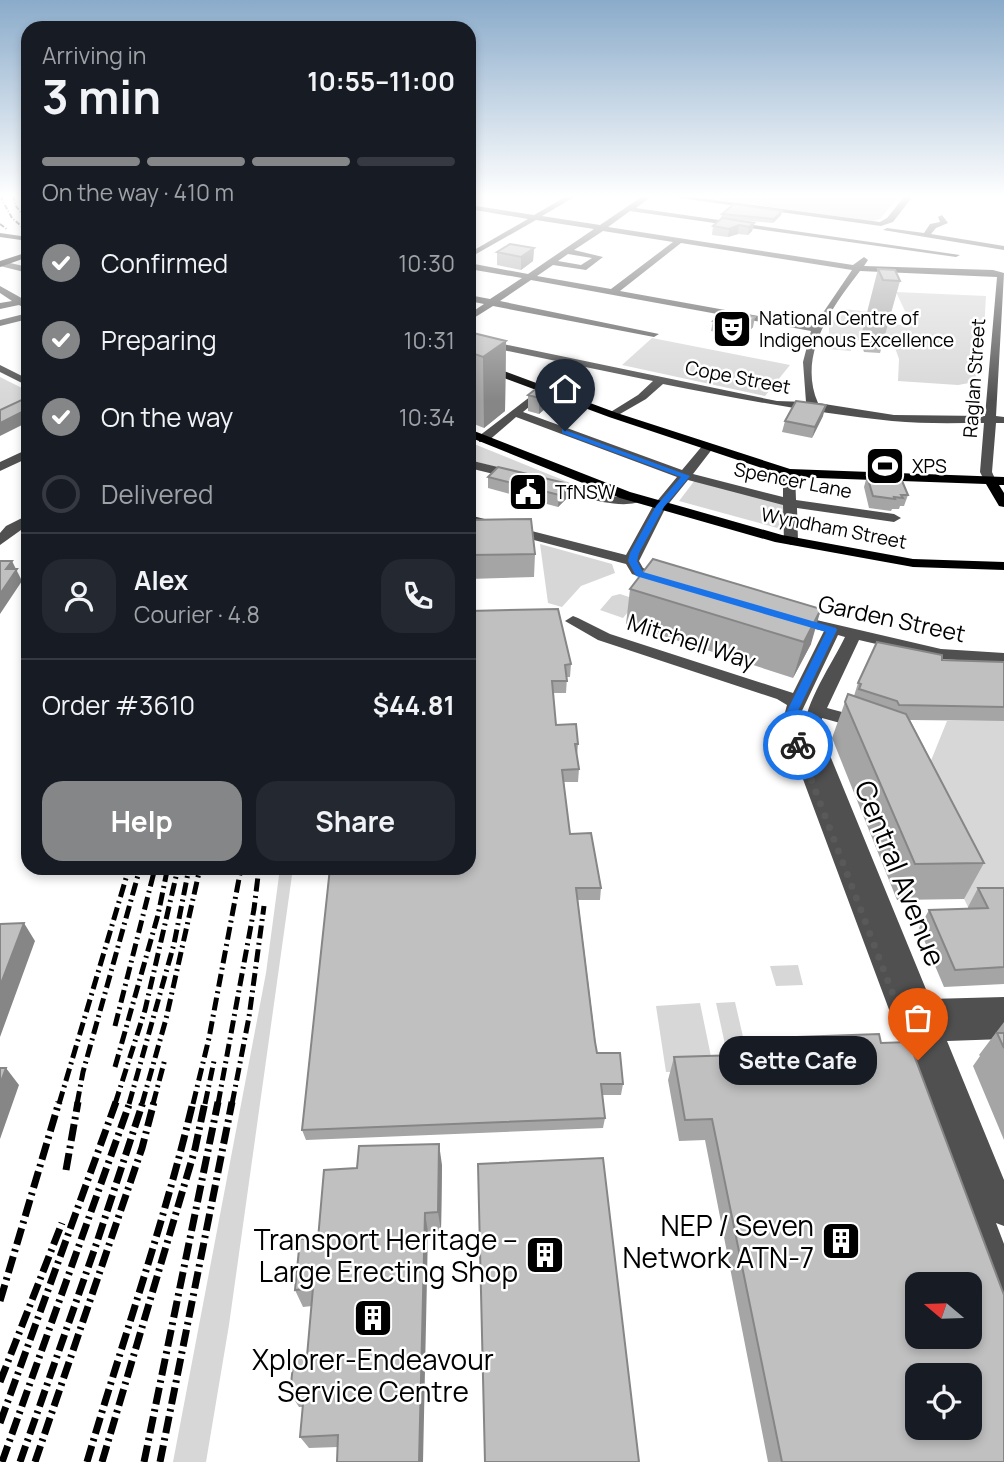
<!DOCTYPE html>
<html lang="en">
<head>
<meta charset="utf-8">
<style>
  body { margin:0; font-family:Manrope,sans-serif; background:#242831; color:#f1f3f6; height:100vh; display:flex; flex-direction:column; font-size:26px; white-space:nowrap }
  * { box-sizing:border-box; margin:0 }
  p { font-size:23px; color:#9ea1a6 }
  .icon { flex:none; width:38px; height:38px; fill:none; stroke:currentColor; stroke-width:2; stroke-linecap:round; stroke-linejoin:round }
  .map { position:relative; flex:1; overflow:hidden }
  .drawer { position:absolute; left:21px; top:21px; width:455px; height:854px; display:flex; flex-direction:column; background:#171b24; border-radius:21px; box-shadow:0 4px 10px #0003 }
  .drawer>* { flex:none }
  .needle { width:46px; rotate:289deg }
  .tools { position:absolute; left:905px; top:1272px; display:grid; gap:14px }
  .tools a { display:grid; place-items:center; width:77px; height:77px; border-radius:14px; background:#171b24; box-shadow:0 4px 10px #0003; font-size:35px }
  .pin { position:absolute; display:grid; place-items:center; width:60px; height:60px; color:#fff; margin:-72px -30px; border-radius:50% 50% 50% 0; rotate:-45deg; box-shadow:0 0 7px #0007 }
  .pin .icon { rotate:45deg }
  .courier { position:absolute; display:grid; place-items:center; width:70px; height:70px; margin:-35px; border:5px solid #1a73e8; border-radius:50%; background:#fff; color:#222; box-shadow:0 2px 9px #0007 }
  .bubble { position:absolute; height:49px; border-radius:21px; background:#171b24; box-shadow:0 4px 10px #0003; font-size:23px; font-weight:700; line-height:49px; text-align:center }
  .overview em { font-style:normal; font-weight:700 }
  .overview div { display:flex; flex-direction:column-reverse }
  .overview { display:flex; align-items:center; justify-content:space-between; height:119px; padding:0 21px }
  h1 { font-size:46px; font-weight:700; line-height:52px }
  .bar { display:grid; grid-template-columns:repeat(4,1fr); gap:10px 7px; align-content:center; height:84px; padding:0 21px }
  .bar i { height:9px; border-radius:5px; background:#363941 }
  .bar .selected { background:#858687 }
  .bar p { grid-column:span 4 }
  .line { display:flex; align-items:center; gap:18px; padding:0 21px; border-top:2px solid #363941 }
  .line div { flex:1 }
  .round { display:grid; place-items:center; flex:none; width:74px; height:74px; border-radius:21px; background:#242831 }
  ol { padding:0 21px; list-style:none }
  li { display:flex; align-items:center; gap:21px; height:77px }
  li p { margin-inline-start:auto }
  li .icon { padding:7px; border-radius:50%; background:#858687; color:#fff; stroke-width:4 }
  li:last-child { color:#9ea1a6 }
  li i { width:38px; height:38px; border:4px solid #363941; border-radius:50% }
  .cta { display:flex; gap:14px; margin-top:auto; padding:14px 21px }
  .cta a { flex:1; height:80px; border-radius:21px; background:#858687; color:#fff; font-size:28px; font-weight:700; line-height:80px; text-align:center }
  .cta a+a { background:#242831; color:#f1f3f6 }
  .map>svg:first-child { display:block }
  .green { fill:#d7d7d7 }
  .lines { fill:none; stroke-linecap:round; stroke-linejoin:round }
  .minor { fill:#505050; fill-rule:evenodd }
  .major { fill:#000; fill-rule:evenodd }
  .rail-far2 { stroke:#000; stroke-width:2; stroke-dasharray:5 2 1 2; stroke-linecap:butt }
  .rail-far1 { stroke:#000; stroke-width:5; stroke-dasharray:13 4.5 2 4.5; stroke-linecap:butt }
  .rail { stroke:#000; stroke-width:7; stroke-dasharray:17 5 2.5 5; stroke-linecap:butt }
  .wall { fill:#a5a5a5 }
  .shaded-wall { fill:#868686 }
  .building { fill:#c0c0c0; stroke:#868686; stroke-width:2; fill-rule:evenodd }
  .route { fill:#1a73e8 }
  .done { stroke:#595959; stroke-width:7; stroke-dasharray:0 12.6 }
  .labels { text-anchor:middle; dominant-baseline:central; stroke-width:5; stroke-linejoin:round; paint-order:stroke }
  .far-poi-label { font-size:19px; fill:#000; stroke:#fff; text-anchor:start }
  .far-street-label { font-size:19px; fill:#000; stroke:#fff }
  .street-label { font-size:23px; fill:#000; stroke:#fff }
  .near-street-label { font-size:28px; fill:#000; stroke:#fff }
  .near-poi-label { font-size:28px; fill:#000; stroke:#fff; text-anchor:end }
</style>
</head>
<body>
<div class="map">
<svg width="1004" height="1462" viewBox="0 0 1004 1462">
  <rect width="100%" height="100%" fill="#fff"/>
  <path class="green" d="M692,196H899L880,219L872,221Z
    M896,292L986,296L983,347L975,382L958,385L898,381L899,359L893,342L849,340L851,351L829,349V325L844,309L870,312L873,322L912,326Z
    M652,338L790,365L765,396L622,365Z
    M0,377L28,391V399L0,413Z
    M469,442L590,491L469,460Z
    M695,480L787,504L785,527L781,529L679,501Z
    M540,544L612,564L615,573L581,586L562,607L548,603Z
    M620,594L638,600L623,618L600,610L612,596Z
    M947,721H1004V905L968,907L892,750L930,763Z
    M280,868H293L229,1325L206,1462H173L266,973Z
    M798,965L803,985L776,986L770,966Z
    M735,1002L747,1054L763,1053L762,1049L774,1048L780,1070L731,1072L716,1003Z
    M700,1003L714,1071L666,1072L656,1006Z"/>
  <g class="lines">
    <path class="minor" d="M567,196H576L542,216L600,225L643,196H652L636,208L960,255L956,257L630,211L608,227L853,265L864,257L868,260L864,266L993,270L1004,273L996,416L1004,417V423H996L992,472L996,481L994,484H986L980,472L984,423C954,423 922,424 892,421C815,413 739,399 663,384L646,399L613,418L607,415L609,413L638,395L653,381L469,343V337L777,401L806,402L803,362L811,331L531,280L500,301L659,334L654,337L493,306L469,321V314L484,304L469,301V295L490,299L522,278L469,269V263L528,274L594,229L536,220L469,258V253L528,219L469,209V205L534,215ZM603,231L673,242L611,289L537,276L553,265L586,270L603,257L574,250ZM681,243L852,270L814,326L620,291ZM568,254L592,258L581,265L558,261ZM860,271L997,277L985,416L894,415L818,403C797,355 832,307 860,271Z
      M665,196H685L880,222L887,218L905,196H913L893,222L881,226Z
      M942,215L948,223L936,228L931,234L1004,246V250L883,230L887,228L924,233L930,224L940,222L938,217Z
      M1,261L28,267V273L0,266Z
      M0,286L25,300L28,310L19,305L0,309V303L12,301L0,293Z
      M28,313V319L0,326V320Z
      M0,365L28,379V386L0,372Z
      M544,386L548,387V391L523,412L682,470L703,445H711L713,448L693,474L783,497V473L789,469L795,473L796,500L894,514L901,518L894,522L797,508L798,541L791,545L784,541L783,505L688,480L666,507L639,561L643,568L669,579L671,582L664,586L632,574L626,564L469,523V515L626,555L653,506L677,477L516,417L487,442H479V436Z
      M28,449V458L0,471V462Z
      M469,460L522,473L524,476L518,480L469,468Z
      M548,479L617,497L637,495L644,499C624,514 567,492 544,486L542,483Z
      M28,515V525L0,545V533L6,526Z
      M795,615L941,649L1004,653V663L941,659L859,640L827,708L868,719L871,723L862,729L822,718V736L930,999L1004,997V1039L947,1041L1004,1180V1226L996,1223L1004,1244V1294L994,1290L990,1280L782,723L787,705L777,699L598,640L565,621L573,616L578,618L610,634L793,693L824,631L790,623L787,620ZM838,635L845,637C833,662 802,707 804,734L800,715Z"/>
    <path class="major" d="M0,233L28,237V241L0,237Z
      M28,252V257L0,267V261Z
      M469,358L617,413L790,469L1004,477V485H999L1004,493V507L999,506L986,484L789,477L609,417L469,365Z
      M469,429L630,492L782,535L913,559L1004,562V570L913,567L775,542L620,498L469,437Z"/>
    <path class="rail-far2" d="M0,196L12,218L27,231
      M13,196L16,206L28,222
      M25,196L28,206
      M0,224L8,230"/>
    <path class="rail-far1" d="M115,1026L155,868
      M115,1067L158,915L167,871
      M59,1104L129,868
      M77,1104L83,1072L140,868
      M115,1104L145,1010L178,868
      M129,1104L174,944L189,868
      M142,1104L166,1019L200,868
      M153,1104L165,1059
      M193,1104L209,1038L241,868
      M205,1104L214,1061
      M218,1104L254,909L259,868
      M232,1104L249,1017L264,906"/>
    <path class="rail" d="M66,1170L78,1102
      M0,1301L59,1102
      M0,1382L62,1223
      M0,1423L116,1102
      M2,1462L130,1102
      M20,1462L97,1242L143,1102
      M35,1462L142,1148L154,1102
      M87,1462C122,1342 164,1224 193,1102
      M102,1462L195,1149L205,1102
      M144,1462L218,1102
      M160,1462L232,1102"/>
  </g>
  <path class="wall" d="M782,211L781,215L773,223L721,218L722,214Z
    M754,223L752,231L748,235L738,234L728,237L712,235L713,226Z
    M534,248L533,261L521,270L497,265V252Z
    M878,269L900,281L880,353L864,352L860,340Z
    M713,321L753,327L744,337L711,331Z
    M469,332L506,341L505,411L484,428L469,422Z
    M528,395L554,401L539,414L528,411Z
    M823,416L812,438L782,432L785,421Z
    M867,476L908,495L904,506H900L899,509H892L891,511L869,508L864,487Z
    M488,477L569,496L558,507L488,488Z
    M469,520L535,554L534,577L469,579Z
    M630,589L811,644L793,678L626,624Z
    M469,611L571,664L570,677H567L566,693H553L556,725L578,744L577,756L579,769L578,782H564L570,834L601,888L600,900H578L597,1053L623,1084L621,1095H602L605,1118L603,1128L306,1140L302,1130Z
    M942,660L1004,662V721L910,720L984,863L964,899L897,900L832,738L845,702L854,696L858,683Z
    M978,888H1004V984L944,987L919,928L929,910L968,909V907Z
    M1004,1022V1140L973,1066L980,1056L979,1055Z
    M798,1037L1004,1462H768L705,1140L679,1141L668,1080L674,1057L791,1053Z
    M442,1165L441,1231L428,1232L338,1447L309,1448L300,1437L303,1407H299L290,1393L307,1356L312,1306L303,1307L295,1290L318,1239Z"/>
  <path class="shaded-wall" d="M782,211L781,215L773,223L774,219Z
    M754,223L752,231L748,235L749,227Z
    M739,225L738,234L728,237L729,229Z
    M534,248L533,261L521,270V257Z
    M755,317L753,327L744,337L746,327Z
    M506,341L505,411L484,428L483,357Z
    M555,385L554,401L539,414V398Z
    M826,405L823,416L812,438L815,427Z
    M28,409V422L0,436V423Z
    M569,484V496L558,507L559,495Z
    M12,561L22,581L0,614V594L6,569Z
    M821,609L811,644L793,678L804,642Z
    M24,923L35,941L0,1037V986Z
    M6,1068L19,1085L0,1139V1084Z
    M439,1144L442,1165L441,1231L438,1212Z
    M425,1213L428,1232L423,1462H419Z"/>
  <path class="building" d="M734,204L782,211L774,219L722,214Z
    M722,218L754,223L749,227L739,225L729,229L713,226Z
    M510,244L534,248L521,257L497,252Z
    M878,269L895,270L900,281L883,280Z
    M722,311L755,317L746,327L713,321Z
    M469,332L506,341L483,357L469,352Z
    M545,382L555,385L539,398L528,395Z
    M28,397V409L0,423V410Z
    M796,401L826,405L815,427L785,421Z
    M498,467L569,484L559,495L488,477Z
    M867,476H900L908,495H901L903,498L894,497L895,499L873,496Z
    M531,519L535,554L469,555V520Z
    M653,559L821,609L804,642L630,589Z
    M0,561H12L6,569H17L0,594Z
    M558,609L571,664L565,665L567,681H552L556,725L576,724L578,744H575L579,769L562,770L570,834L591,833L601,888H576L595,1042L597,1053H620L623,1084H601L605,1118L302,1130L330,868H469V611Z
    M877,642L942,655V660L1004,662V707L899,705L897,701L859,689L861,684L858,683Z
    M848,694L906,714L984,863L915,864L845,702Z
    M978,888H1004V967L955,970L929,910L988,908Z
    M24,923L0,986V924Z
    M997,1033H1004V1048Z
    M879,1034L881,1043L909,1042L1004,1295V1462H782L712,1119L685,1120L674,1057L803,1053L798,1037ZM917,1284H970V1337H917ZM917,1376H970V1428H917Z
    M0,1068H6L0,1084Z
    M439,1144L438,1212L425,1213L419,1462H337L338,1435L300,1437L304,1393H290L294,1356H307L313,1288L295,1290L300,1239H318L324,1170L357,1168L359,1146Z
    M603,1158L639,1462H485L478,1164Z"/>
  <linearGradient id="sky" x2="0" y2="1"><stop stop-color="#8aabca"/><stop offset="0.49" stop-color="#fff"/><stop offset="1" stop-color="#fff" stop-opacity="0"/></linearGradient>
  <rect width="1004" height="401" fill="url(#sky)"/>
  <path class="route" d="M562,429L690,476L664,507L639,553L637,561L643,572L836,628L837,630L796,715V723L804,745L802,748L798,749C788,745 785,726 785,715L826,632L636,576L628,561L630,553L656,506L681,477L562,433Z"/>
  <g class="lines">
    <path class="done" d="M798,745L918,1060"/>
  </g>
  <defs>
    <g id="theatre-square" transform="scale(2.0125)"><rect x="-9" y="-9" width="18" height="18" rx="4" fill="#000" stroke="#fff"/><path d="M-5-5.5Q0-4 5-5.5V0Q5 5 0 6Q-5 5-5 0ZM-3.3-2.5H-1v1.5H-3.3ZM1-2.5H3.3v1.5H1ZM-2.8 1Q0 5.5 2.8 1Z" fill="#fff"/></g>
    <g id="stadium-square" transform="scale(2.0125)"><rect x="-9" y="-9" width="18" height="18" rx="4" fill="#000" stroke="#fff"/><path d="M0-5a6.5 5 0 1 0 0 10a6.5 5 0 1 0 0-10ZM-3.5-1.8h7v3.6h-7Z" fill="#fff"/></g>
    <g id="civic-square" transform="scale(2.0125)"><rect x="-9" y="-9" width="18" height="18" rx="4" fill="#000" stroke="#fff"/><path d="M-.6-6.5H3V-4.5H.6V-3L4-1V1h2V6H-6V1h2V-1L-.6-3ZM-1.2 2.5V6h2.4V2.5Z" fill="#fff"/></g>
    <g id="building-square" transform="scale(2.0125)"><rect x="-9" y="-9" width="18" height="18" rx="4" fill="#000" stroke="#fff"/><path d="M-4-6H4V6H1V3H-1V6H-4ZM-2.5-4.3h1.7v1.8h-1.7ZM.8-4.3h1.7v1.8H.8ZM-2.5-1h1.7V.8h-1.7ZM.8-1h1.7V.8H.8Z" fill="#fff"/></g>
  </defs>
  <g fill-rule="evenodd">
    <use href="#theatre-square" x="732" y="329"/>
    <use href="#stadium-square" x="885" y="466"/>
    <use href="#civic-square" x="528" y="492"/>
    <use href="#building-square" x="841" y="1241"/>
    <use href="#building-square" x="545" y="1255"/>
    <use href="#building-square" x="373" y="1318"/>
  </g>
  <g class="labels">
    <g class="far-poi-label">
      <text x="759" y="318">National Centre of<tspan x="759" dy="22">Indigenous Excellence</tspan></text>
      <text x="912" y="466">XPS</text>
      <text x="555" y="492">TfNSW</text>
    </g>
    <g class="far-street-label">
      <text transform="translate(738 377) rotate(11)">Cope Street</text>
      <text transform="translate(974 378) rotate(-86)">Raglan Street</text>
      <text transform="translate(793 480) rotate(11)">Spencer Lane</text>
      <text transform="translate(834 528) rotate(11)">Wyndham Street</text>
    </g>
    <g class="street-label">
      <text transform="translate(892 618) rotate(12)">Garden Street</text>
      <text transform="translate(692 641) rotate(18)">Mitchell Way</text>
    </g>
    <g class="near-street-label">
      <text transform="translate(901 873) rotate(68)">Central Avenue</text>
    </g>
    <g class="near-poi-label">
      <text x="814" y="1225">NEP / Seven<tspan x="814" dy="32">Network ATN-7</tspan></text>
      <text x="518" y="1239">Transport Heritage –<tspan x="518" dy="32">Large Erecting Shop</tspan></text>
      <text x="373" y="1359" text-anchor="middle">Xplorer-Endeavour<tspan x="373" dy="32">Service Centre</tspan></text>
    </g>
  </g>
</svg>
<div class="tools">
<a><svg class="needle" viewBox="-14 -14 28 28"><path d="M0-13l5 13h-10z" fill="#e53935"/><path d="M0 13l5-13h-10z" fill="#9ea1a6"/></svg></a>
<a><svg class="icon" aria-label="locate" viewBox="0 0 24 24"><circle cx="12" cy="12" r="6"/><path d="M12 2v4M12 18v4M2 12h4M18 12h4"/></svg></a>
</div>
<div class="pin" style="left:918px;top:1060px;background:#ea580c"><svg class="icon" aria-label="bag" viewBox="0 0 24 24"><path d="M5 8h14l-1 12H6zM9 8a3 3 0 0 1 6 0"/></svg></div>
<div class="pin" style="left:565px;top:431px;background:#1f2937"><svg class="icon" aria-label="home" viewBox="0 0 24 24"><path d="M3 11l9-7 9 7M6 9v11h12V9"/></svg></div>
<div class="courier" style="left:798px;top:745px"><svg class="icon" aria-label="bike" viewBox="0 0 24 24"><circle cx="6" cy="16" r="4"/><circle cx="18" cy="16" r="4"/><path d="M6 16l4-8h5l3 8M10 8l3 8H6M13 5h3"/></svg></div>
<div class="bubble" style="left:719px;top:1036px;width:158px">Sette Cafe</div>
<section class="drawer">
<div class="overview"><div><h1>3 min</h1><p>Arriving in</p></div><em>10:55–11:00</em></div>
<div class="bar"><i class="selected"></i><i class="selected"></i><i class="selected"></i><i></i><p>On the way · 410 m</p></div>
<ol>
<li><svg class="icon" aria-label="check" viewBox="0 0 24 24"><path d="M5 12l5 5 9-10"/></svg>Confirmed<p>10:30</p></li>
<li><svg class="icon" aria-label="check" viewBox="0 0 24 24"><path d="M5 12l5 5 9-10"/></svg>Preparing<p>10:31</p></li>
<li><svg class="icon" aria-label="check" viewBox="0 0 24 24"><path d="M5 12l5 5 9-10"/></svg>On the way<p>10:34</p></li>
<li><i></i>Delivered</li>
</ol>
<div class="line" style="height:126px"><a class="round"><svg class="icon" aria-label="person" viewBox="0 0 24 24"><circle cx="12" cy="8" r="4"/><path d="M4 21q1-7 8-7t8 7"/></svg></a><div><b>Alex</b><p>Courier · 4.8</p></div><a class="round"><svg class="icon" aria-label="phone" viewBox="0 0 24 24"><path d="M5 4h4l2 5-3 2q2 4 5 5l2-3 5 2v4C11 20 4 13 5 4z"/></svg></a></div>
<div class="line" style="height:91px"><div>Order #3610</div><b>$44.81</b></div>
<div class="cta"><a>Help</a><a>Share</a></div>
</section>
</div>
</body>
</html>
